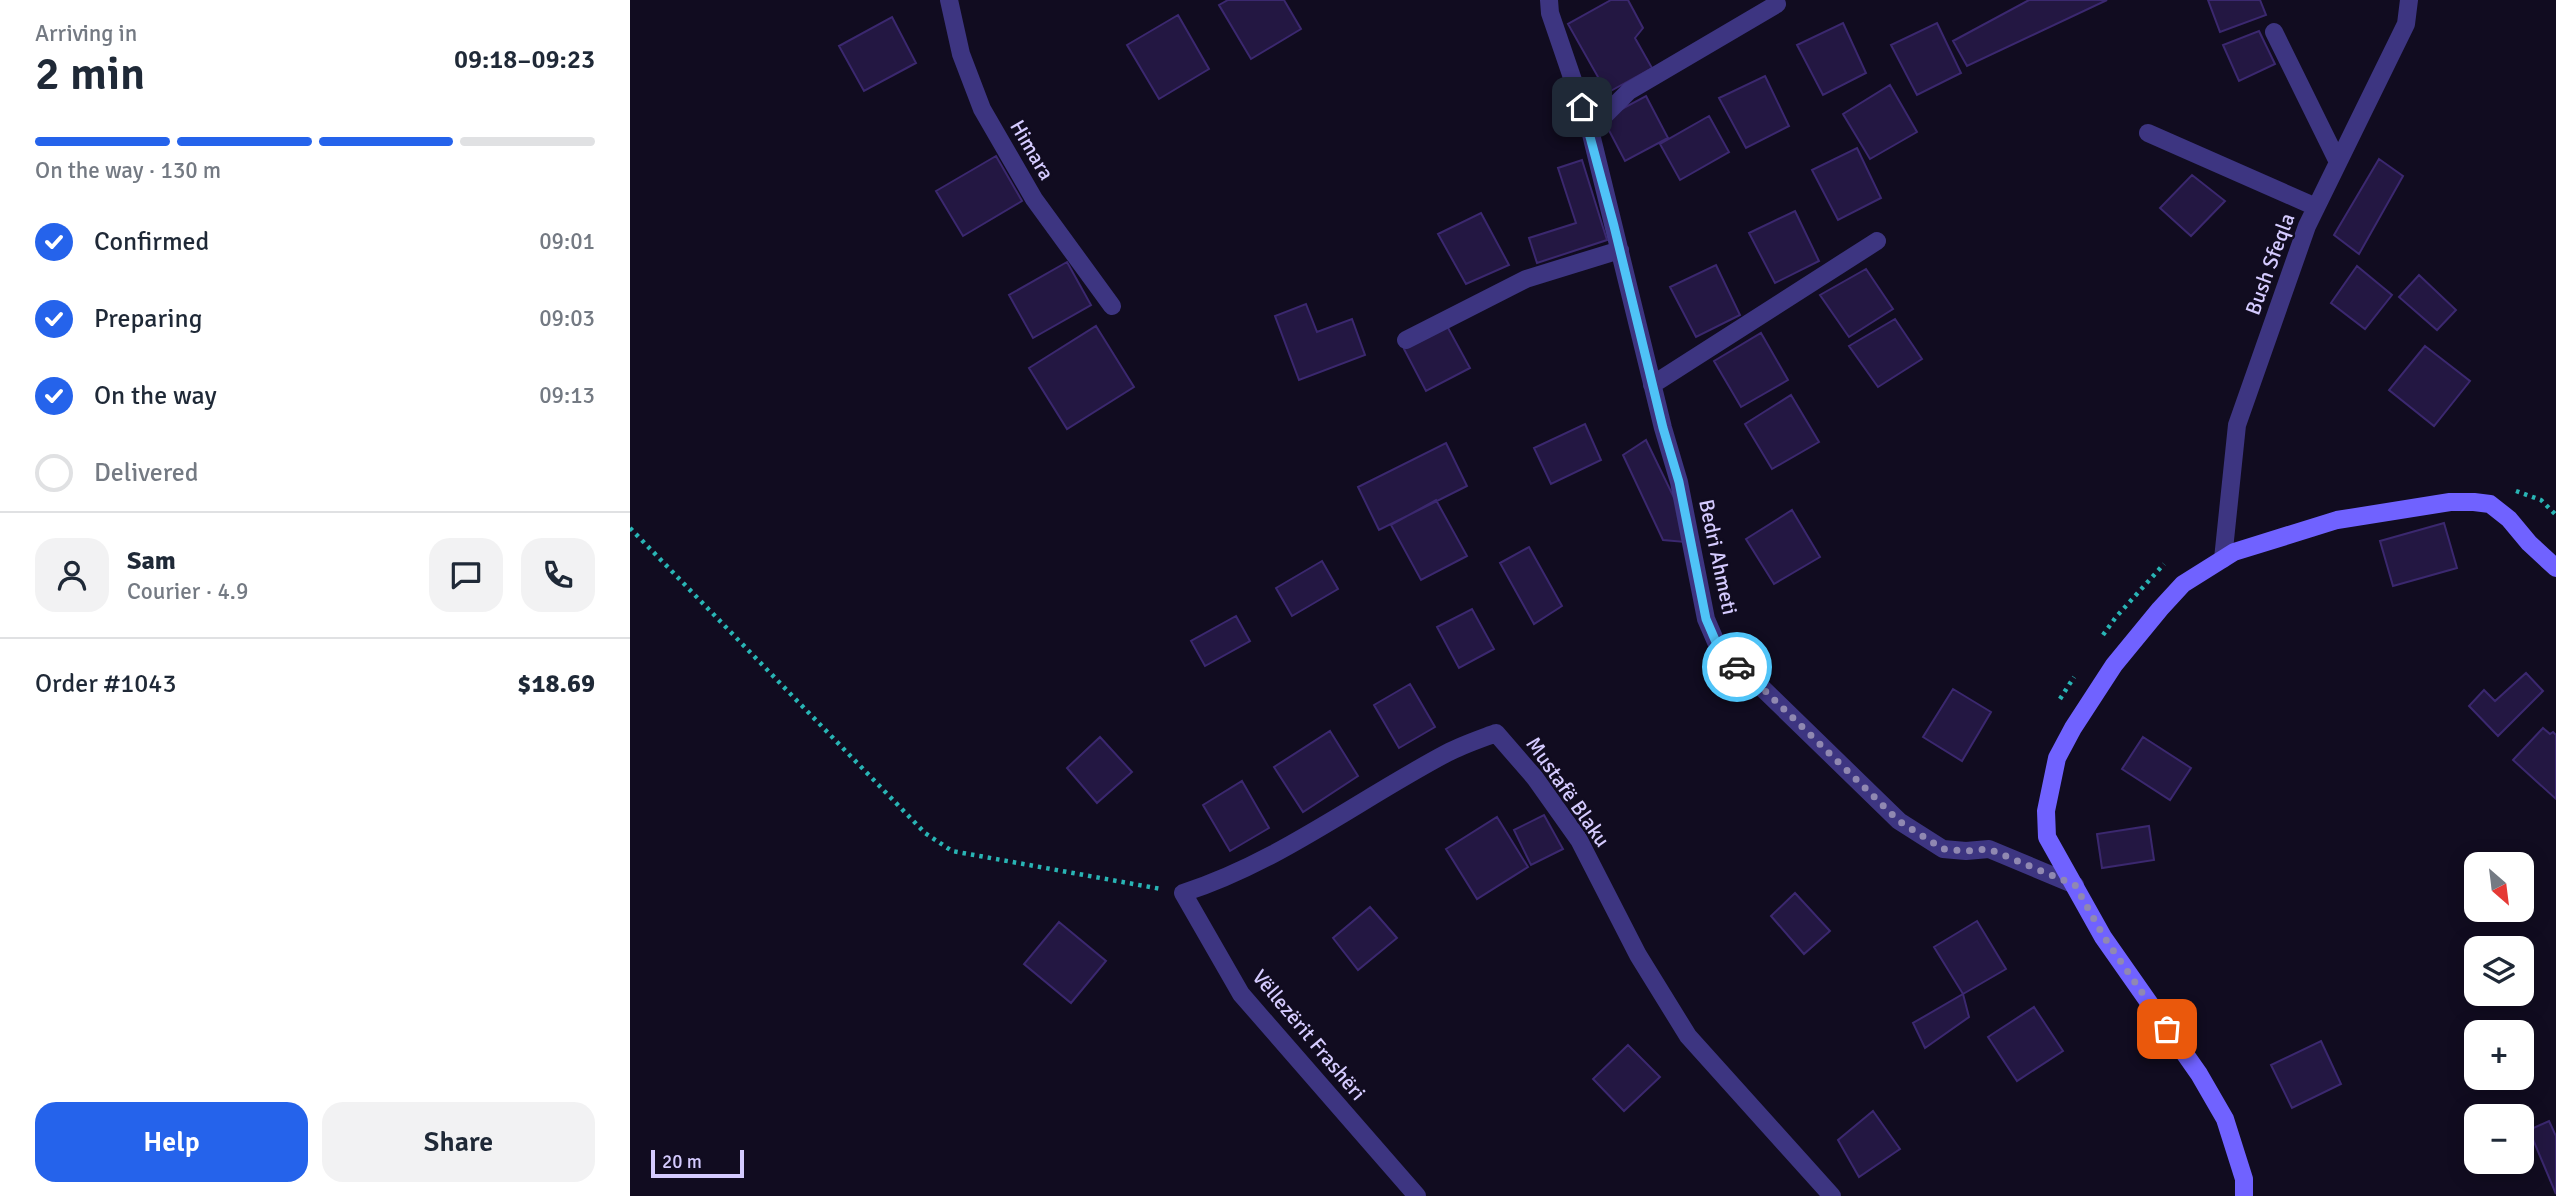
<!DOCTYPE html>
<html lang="en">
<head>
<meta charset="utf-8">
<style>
  body { margin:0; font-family:Signika,sans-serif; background:#f2f2f3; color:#1f2937; height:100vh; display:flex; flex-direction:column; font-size:26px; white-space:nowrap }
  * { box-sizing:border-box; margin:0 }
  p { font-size:23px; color:#747a83 }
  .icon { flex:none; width:38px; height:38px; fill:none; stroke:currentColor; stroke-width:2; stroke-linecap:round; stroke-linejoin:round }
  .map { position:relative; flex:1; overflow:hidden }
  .panel { display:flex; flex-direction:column; background:#fff; width:630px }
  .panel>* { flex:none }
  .needle { width:46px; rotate:152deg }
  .fabs { position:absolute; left:1834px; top:852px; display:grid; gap:14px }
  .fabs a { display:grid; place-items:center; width:70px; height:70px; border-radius:14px; background:#fff; box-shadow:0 4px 18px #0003; font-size:35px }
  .scale { position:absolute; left:21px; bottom:18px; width:93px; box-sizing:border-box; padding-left:7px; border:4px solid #d5cbff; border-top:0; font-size:19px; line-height:24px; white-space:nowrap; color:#d5cbff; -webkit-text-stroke:5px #110c20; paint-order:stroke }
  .pin { position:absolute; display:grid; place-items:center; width:60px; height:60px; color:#fff; margin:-30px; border-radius:14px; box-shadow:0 4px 10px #0006 }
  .courier { position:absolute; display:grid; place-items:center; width:70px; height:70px; margin:-35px; border:5px solid #4fc3f7; border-radius:50%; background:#fff; color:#222; box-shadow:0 2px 9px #0007 }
  .summary em { font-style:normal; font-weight:600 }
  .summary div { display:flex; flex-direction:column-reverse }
  .summary { display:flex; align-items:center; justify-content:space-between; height:119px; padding:0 35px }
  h1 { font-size:46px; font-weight:600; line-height:52px }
  .bar { display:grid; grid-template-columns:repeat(4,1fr); gap:10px 7px; align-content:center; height:84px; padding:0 35px }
  .bar i { height:9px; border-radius:5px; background:#e0e1e3 }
  .bar .active { background:#2563eb }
  .bar p { grid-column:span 4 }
  .line { display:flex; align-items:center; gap:18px; padding:0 35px; border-top:2px solid #e0e1e3 }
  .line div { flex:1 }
  .round { display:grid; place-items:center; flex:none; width:74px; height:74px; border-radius:21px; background:#f2f2f3 }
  ol { padding:0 35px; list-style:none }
  li { display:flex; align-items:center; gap:21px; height:77px }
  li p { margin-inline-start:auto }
  li .icon { padding:7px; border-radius:50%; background:#2563eb; color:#fff; stroke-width:4 }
  li:last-child { color:#747a83 }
  li i { width:38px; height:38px; border:4px solid #e0e1e3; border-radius:50% }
  .action { display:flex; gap:14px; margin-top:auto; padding:14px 35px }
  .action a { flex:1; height:80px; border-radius:21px; background:#2563eb; color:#fff; font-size:28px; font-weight:600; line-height:80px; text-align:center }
  .action a+a { background:#f2f2f3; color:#1f2937 }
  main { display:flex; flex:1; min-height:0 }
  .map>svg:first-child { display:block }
  .building { fill:#231742; stroke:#3b286f; stroke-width:2 }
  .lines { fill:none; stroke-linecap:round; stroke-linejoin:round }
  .path { stroke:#29b5b5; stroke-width:4.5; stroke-dasharray:3.5 5; stroke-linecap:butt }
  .street { stroke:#3d3581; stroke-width:18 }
  .secondary { stroke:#7062ff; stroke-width:18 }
  .done { stroke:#9088b1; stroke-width:7; stroke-dasharray:0 12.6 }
  .route { stroke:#4fc3f7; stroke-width:9 }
  .labels { text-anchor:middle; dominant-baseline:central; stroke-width:5; stroke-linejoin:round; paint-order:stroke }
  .street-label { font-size:21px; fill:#d5cbff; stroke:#110c20 }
</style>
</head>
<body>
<main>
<section class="panel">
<div class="summary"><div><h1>2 min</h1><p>Arriving in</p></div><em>09:18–09:23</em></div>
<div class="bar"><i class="active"></i><i class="active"></i><i class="active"></i><i></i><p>On the way · 130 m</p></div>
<ol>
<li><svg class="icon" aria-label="check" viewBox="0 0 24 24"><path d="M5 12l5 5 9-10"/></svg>Confirmed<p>09:01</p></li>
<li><svg class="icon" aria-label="check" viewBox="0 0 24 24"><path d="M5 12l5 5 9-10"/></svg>Preparing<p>09:03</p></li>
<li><svg class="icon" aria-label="check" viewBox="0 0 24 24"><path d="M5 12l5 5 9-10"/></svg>On the way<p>09:13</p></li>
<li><i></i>Delivered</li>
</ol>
<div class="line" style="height:126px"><a class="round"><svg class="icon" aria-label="person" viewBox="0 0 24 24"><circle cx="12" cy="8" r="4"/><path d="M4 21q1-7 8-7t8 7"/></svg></a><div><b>Sam</b><p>Courier · 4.9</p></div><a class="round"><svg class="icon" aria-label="chat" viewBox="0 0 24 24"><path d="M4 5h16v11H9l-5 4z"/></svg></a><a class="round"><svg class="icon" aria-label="phone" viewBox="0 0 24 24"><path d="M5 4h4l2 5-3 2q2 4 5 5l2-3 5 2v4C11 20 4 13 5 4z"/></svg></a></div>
<div class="line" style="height:91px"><div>Order #1043</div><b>$18.69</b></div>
<div class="action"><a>Help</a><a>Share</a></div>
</section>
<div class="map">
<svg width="1926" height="1196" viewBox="0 0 1926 1196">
  <rect width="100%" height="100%" fill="#110c20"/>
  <path class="building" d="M598,0H654L671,29L621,59L589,5Z
    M981,0H998L1013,28L1005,38L1022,68L977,93L938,24Z
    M1399,0H1477L1337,66L1323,41Z
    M1578,0H1630L1636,15L1590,32Z
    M548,15L579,69L529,99L497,45Z
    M262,17L286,63L234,91L209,46Z
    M1213,23L1236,73L1193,95L1167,45Z
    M1307,23L1331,73L1287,95L1261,45Z
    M1629,31L1645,64L1609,81L1593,45Z
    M1135,76L1159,126L1116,148L1089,98Z
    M1260,85L1287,132L1240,159L1213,114Z
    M1016,96L1038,138L995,161L973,119Z
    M1079,116L1099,152L1050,180L1030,144Z
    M1227,148L1251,198L1208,220L1182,170Z
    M366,156L392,201L333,236L306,191Z
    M1749,159L1773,176L1729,254L1704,235Z
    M952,160L977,240L907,263L899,238L946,223L928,168Z
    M1562,175L1595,201L1561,236L1530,208Z
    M1165,211L1189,261L1145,283L1119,233Z
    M851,213L879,265L836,284L808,234Z
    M437,262L461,305L403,338L379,295Z
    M1086,265L1110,315L1066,337L1040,287Z
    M1727,266L1762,295L1735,329L1701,303Z
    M1236,269L1263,309L1219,337L1190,295Z
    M1789,275L1826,310L1807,330L1769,297Z
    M676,304L687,332L722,319L735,355L669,380L645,316Z
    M1265,319L1292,359L1248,387L1219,346Z
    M466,326L504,387L437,429L399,368Z
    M817,326L840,368L796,391L774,349Z
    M1131,333L1158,380L1111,407L1084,361Z
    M1795,346L1840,381L1804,426L1759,390Z
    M1161,395L1189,442L1142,469L1115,424Z
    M955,424L971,460L921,484L904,448Z
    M1016,440L1049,508L1055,542L1033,540L993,455Z
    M816,443L837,486L749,530L728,487Z
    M806,500L837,556L791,580L761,525Z
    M1162,510L1190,557L1144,584L1116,539Z
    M1814,523L1827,568L1763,586L1750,541Z
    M899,547L932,606L904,624L870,563Z
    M692,561L708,589L662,616L646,588Z
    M842,609L864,649L829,668L807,627Z
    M606,616L620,641L575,666L561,641Z
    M1896,673L1913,691L1868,736L1839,706L1854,690L1865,701Z
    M780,684L805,727L769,748L744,705Z
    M1323,689L1361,712L1332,761L1293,737Z
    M1913,728L1920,734L1923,732L1926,735V799L1883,760Z
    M700,731L728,776L673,812L644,767Z
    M470,737L502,772L467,803L437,768Z
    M1513,737L1561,768L1540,800L1492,769Z
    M612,781L639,828L600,851L573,805Z
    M914,815L933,849L901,865L884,830Z
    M867,817L898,867L847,899L816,849Z
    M1519,826L1524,860L1472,868L1467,834Z
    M1165,893L1200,931L1174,954L1141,916Z
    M740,907L767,938L728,970L703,938Z
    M1347,921L1376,969L1333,994L1304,947Z
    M429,922L476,961L441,1003L394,964Z
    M1333,994L1339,1017L1295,1048L1283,1023Z
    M1404,1007L1433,1051L1387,1081L1358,1037Z
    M1691,1041L1711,1084L1662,1108L1641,1065Z
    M998,1045L1030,1077L994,1111L963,1079Z
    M1243,1111L1270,1149L1229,1177L1208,1140Z
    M1919,1121L1926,1136V1194L1899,1130Z"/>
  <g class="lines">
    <path class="path" d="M1886,491L1911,500L1926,515
      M0,528L295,833L322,851L531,889
      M1473,635L1486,617L1534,564
      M1430,699L1444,677"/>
    <path class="street" d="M319,0L331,54L352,109L404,199L482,306
      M919,0L920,13L960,130L1033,428L1049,482L1076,619L1092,656L1124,680L1269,821L1313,849L1336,851L1359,849L1445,885
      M1644,32L1708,162
      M960,130L999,91L1147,4
      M1518,133L1686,207
      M776,340L896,279L990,250
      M1022,385L1247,241
      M1593,559L1607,425L1677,226L1776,24L1779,0
      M787,1196L611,994L553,893C649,862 728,800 817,753C832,745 850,739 866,733L905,778L949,840L1008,955L1058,1036L1202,1196"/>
    <path class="secondary" d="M1614,1196V1179L1595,1119L1569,1074L1473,937L1417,837L1416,811L1427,758L1443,728L1484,665L1530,609L1553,584L1604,552L1707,520L1820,502H1844L1860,504L1879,519L1899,543L1926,568"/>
  </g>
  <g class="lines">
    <path class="done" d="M1107,667L1124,680L1269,821L1313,849L1336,851L1359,849L1445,885L1474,937L1537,1029"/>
    <path class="route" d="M952,107L984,226L1033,428L1049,482L1076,619L1092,656L1107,667"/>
  </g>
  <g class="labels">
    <g class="street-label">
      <text transform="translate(402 150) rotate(60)">Himara</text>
      <text transform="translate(1640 264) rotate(-70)">Bush Sfeqla</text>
      <text transform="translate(1088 557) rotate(78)">Bedri Ahmeti</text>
      <text transform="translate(938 792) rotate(55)">Mustafë Blaku</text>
      <text transform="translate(679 1035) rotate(50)">Vëllezërit Frashëri</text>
    </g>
  </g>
</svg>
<div class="fabs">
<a><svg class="needle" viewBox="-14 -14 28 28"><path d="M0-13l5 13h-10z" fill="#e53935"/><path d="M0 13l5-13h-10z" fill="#747a83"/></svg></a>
<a><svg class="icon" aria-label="layers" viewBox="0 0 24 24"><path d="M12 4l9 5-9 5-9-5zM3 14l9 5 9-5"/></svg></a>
<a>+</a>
<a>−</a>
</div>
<div class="scale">20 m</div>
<div class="pin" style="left:1537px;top:1029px;background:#ea580c"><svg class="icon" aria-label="bag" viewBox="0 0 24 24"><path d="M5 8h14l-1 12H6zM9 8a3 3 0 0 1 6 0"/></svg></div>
<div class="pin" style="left:952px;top:107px;background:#1f2937"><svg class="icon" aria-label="home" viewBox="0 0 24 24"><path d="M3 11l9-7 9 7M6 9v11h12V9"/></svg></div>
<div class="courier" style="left:1107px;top:667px"><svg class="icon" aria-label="car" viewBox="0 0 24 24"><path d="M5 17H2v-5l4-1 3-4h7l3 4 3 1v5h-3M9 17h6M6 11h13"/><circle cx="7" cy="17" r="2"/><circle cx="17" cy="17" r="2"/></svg></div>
</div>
</main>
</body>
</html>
